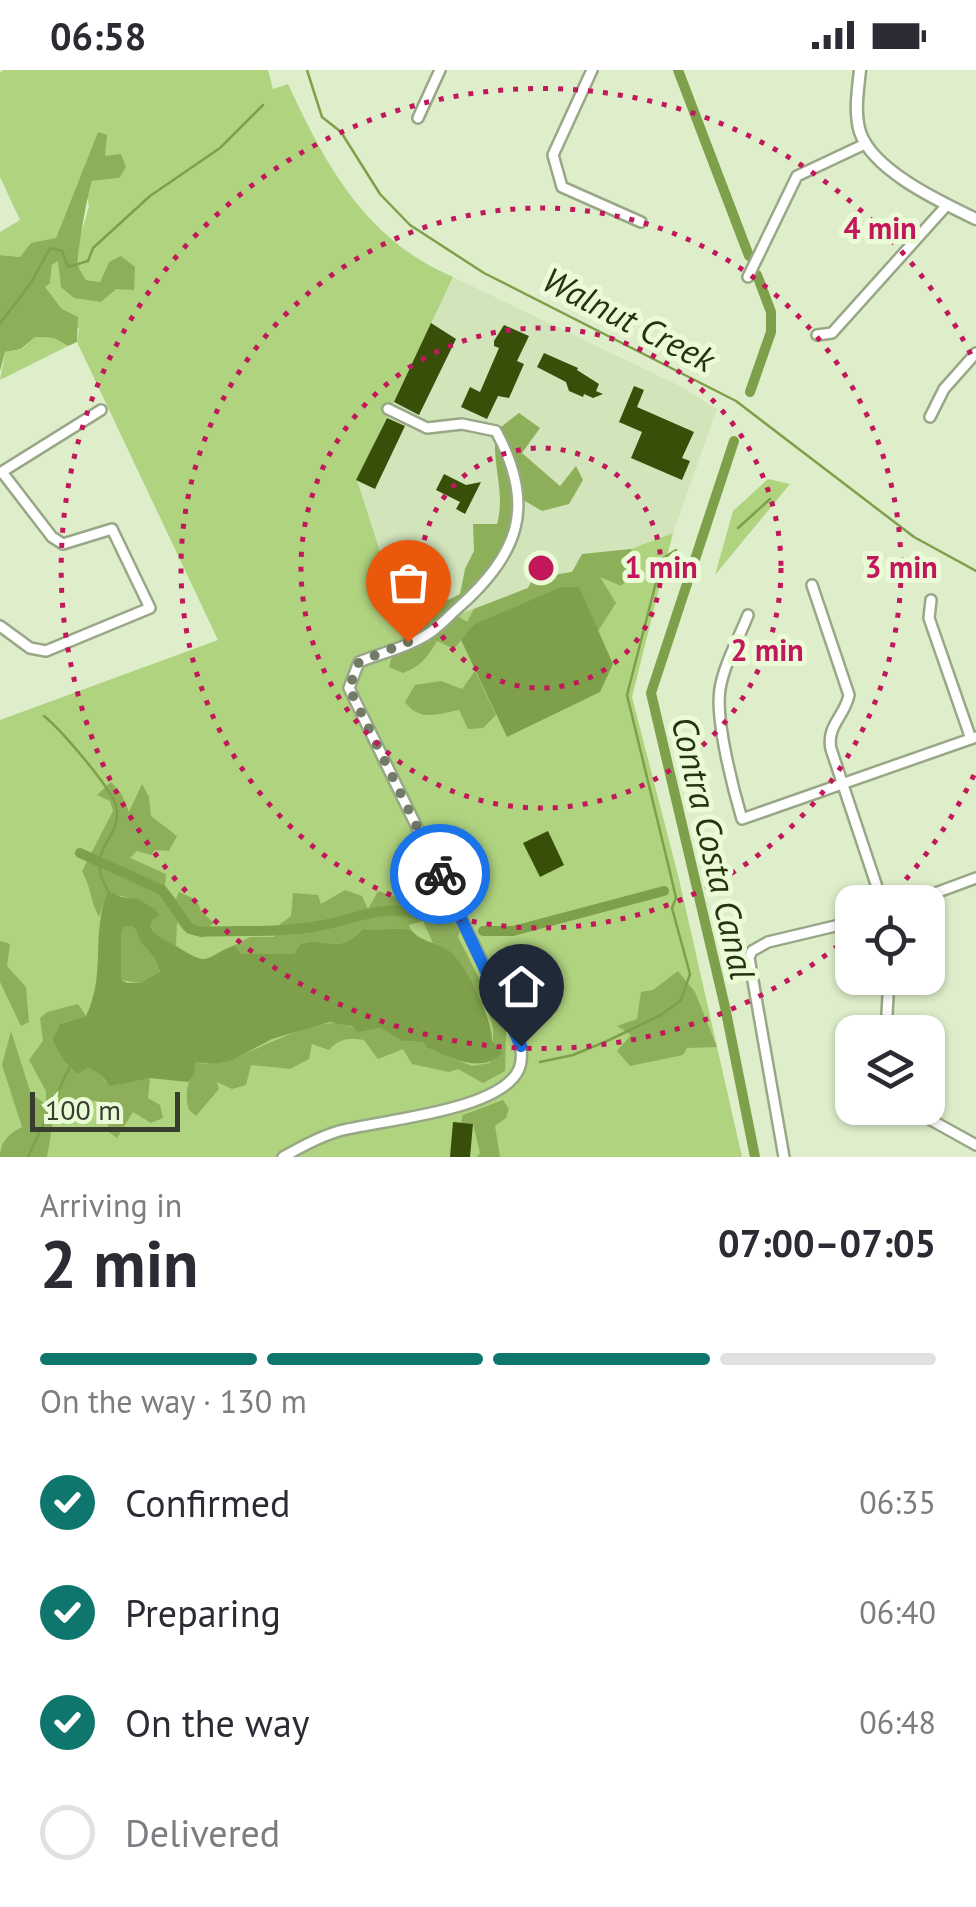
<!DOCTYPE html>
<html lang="en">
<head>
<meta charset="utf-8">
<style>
  body { margin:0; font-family:"PT Sans",sans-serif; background:#f7f7f7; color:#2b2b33; height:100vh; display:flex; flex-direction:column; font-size:38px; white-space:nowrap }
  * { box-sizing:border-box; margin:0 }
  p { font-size:32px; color:#7c7c81 }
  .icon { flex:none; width:55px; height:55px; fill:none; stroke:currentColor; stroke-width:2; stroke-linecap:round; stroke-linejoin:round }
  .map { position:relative; height:1087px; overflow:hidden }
  .details { display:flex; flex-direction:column; background:#fff; flex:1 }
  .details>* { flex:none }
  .buttons { position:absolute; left:835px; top:815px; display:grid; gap:20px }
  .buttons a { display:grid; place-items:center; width:110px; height:110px; border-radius:20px; background:#fff; box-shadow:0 2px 8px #0004; font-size:50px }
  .scale { position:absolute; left:30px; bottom:25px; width:150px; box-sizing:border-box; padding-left:10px; border:5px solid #373d2f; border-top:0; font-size:28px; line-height:35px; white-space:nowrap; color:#373d2f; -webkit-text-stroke:8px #ebfbd8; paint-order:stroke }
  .pin { position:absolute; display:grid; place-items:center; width:85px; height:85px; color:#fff; margin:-102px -42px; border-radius:50% 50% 50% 0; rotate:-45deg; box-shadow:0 0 10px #0007 }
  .pin .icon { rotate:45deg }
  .courier { position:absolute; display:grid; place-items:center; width:100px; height:100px; margin:-50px; border:8px solid #1a73e8; border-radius:50%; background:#fff; color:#222; box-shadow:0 2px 12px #0007 }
  .headline em { font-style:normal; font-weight:600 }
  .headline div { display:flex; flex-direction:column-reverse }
  .headline { display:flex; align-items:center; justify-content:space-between; height:170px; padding:0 40px }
  h1 { font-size:65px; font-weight:600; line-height:75px }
  .bar { display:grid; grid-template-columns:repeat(4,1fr); gap:15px 10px; align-content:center; height:120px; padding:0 40px }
  .bar i { height:12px; border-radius:8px; background:#e1e1e2 }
  .bar .active { background:#0f766e }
  .bar p { grid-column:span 4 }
  ol { padding:0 40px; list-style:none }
  li { display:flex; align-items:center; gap:30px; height:110px }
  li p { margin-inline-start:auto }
  li .icon { padding:10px; border-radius:50%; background:#0f766e; color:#fff; stroke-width:4 }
  li:last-child { color:#7c7c81 }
  li i { width:55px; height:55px; border:5px solid #e1e1e2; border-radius:50% }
  .status { display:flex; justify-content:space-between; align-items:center; height:70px; padding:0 50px; background:#fff; direction:ltr }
  .status svg { height:28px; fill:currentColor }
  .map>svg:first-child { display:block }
  .built { fill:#d1e4ba }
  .green { fill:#b0d37f }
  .forest { fill:#8daf5a }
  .water { fill:#7ea04a; fill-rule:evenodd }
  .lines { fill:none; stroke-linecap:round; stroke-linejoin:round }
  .stream { stroke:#7ea04a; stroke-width:2.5 }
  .canal { stroke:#7ea04a; stroke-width:10 }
  .building { fill:#374f09 }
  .minor-casing { stroke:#98a786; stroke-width:14 }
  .tertiary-casing { stroke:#98a786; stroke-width:15 }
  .minor { stroke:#fff; stroke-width:9 }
  .tertiary { stroke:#fff; stroke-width:10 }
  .done { stroke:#717b66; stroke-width:10; stroke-dasharray:0 18 }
  .route { stroke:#1a73e8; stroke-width:12 }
  .ring { fill:none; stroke:#c2185b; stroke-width:5; stroke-dasharray:5 10 }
  .labels { text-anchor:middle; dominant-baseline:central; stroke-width:10; stroke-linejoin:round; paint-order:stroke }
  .water-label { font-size:35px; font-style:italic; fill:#25330f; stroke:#ebfbd8 }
  .centre { fill:#c2185b; stroke:#ebfbd8; stroke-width:5 }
  .ring-label { font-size:30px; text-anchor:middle; font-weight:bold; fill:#c2185b; stroke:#ebfbd8; stroke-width:10; stroke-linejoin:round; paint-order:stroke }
</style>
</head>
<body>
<div class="status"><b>06:58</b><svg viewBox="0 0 49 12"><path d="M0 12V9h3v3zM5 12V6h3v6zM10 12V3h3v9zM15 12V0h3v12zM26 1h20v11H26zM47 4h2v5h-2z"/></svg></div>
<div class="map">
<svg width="976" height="1087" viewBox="0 0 976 1087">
  <rect width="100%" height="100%" fill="#deeecb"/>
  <path class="built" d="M453,207L682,317L717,339L673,463L408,564L357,410Z"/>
  <path class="green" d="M3,0H268L273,19L288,14C326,96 366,170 453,207L357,410L407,564L673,463L632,627L679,809L742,1087H0V650L218,570L77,272L79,259L44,217L50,213L52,195L59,190L101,232L109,192L100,212L86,210L78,196L79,171L89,136L86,122L92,111L119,108L105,86L98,63L56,168L20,187L0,185V162L20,150L0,107V3Z
    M35,267L54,268L68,276L0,310L5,282L22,279Z
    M768,409L790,414L715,505L733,441Z"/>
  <path class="forest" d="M98,62L107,65L105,86L121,84L126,97L119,108L92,111C89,116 76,188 78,195C78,197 85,208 86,210L100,212L109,192L121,186L135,197L134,220L116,219L101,232L74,228L61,217L58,191L52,195L50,213L45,217L62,239L78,247L77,272L68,276L54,268L35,267L21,279L5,282L0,301V185L20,187L31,173L56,168Z
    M519,343L540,358L522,383L560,416L576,396L583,410L569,434L542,441L520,428C515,483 493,507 453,543L467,552L474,539L528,518L533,508L572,502L582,484L631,479L639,498L621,516L600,507L616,533L598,561L579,518L473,555L454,579L437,571C428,587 420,597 403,603L389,597L392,586L404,574L400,555L424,546V533L433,526L446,531L460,524L465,499L474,481L473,454H497C506,422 491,393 496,361Z
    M475,601L496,645L483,658L468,659L459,640C437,644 420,652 405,632L415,615L441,611L462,619Z
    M111,712L121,723L129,742L142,714L149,727L151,746L177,766L169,781L155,780L151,785L137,781L130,788L166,804L165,816L176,829L179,822L197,830L201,841L214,853L197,866L184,861L177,852L176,876L158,868L150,857L154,838C141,827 124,829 108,822L99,847C90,831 91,817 82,801L113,741L110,731L97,725Z
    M421,815L430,837L438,840L436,816L446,817L463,853L458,867L506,961L505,1001L483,1013L458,999L449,1002L412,994L403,979L378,989L364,970C348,968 340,968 329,980L312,974L309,989L290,999L251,995L246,1015L232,1019L217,1012L219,1019L196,1046L189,1040C183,1023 190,1008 195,992C200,993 205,994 211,994C245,992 329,932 357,961L380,958L402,971L423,972L427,978L472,996L490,993C491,982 494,970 493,959C490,937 455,881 434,875L423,851L409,855L411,860C394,857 380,861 363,859C335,887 329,866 300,874L294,884H242L235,875L250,867H274L280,854L291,846L293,823L318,825L321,834L345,820L362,826L368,839L378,821L408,831L410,819Z
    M125,855L132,856C139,862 139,870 144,876C154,887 154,886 160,903L140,913L121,910V860Z
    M0,871L10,874L7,896L26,917L29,952L21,956L0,912Z
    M678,901L695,922L717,977L687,978L683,985L630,996L617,981L631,965L617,956L637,949L641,922L653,920Z
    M78,934L86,946L60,954L52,970L63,990L77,1004L89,998L101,1005L106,1012L150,1008L148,1028L160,1035L163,1048L151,1053L133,1042L117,1068L109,1062L107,1045L99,1031L65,1029L53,1052L47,1087H0C0,1072 9,1063 22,1057L2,995L11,961L31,1024L46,1034V1021L29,990L43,971L40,948L47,942Z
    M503,1030L509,1039L506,1048L495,1056L500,1087H477L480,1083L473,1054L461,1053L463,1045Z"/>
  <path class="water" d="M561,517H579L613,594L600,622L507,667L461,570L473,555Z
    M108,821L121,827L139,829L154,838L159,845L152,850L150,857C158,869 165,869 176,876C211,898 202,888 235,875L242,884H294L300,874C329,866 335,887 363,859C380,861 394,857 411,860C420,871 434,872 446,879C464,888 493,950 492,971L502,983C480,1005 452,987 427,978L423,972L402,971L380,958L357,962L352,956L330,952L272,969L230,991L212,994L195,992L194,1004L188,1012L150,1008L110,1016L101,1005L89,998L77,1004L63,990L52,970L60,954L86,946C107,903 90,864 108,821ZM125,856H132C139,862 138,870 144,876C154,887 154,886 160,902L140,913H127L121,910V861Z"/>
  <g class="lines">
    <path class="stream" d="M307,0L322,47L341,62L380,124L410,155L484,203L736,331L914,467L976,501
      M0,253L31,213L50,178L62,181L68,197L88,191L93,178L150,126L220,78L263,35
      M738,458L770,429
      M44,646C59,658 116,722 117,740C120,772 83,778 108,821
      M540,992L573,985L607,971L661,945L681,930L690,904L672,838L676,828L670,802L627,625L662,489L676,480
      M28,1087L71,994"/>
    <path class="canal" d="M678,0L749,186
      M750,322L771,262V242L757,205
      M734,371L651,623L725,937L755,1087
      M80,783L162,820L190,859L201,862C239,860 280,863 318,856C374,846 378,830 439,850
      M483,861H513L664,821"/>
  </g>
  <path class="building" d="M431,253L456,269L419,345L394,332Z
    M504,255L529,266L517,291L524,294L509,328L498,326L487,349L461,337L470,317L480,322L499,278L494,276V271Z
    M544,283L578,298L577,300L599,314L596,321L603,324L593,328L584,324L583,327L569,321L566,312L537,297Z
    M634,316L644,320L637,337L694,362L682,388L690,391L682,410L631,388L642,362L619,352Z
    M387,348L405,356L375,419L356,410Z
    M444,404L466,415L481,412L465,444L456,439L460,432L436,420Z
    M548,761L564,795L540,807L523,773Z
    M453,1052L473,1054L470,1087H450Z"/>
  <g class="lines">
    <g class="minor-casing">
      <path id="minor" d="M592,0L553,85L562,117L641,152
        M418,48L440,0
        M748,207L797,106L865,74
        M817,265L832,263L947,135
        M930,347L944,319L976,283
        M0,403L101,340
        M812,515L849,625C845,646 826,656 831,679L882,832
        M931,530L929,548L971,669
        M748,545C739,568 724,594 720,619C715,649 733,719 742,749L976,667
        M0,556L30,578L46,581L150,538L112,459L63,474L52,467L2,402
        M911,832L976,808
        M886,962L889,908
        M914,1038L922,1045L976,1075
        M283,1087C301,1077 319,1067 339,1061C381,1050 501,1041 519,999C527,979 514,958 506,940L349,618L359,592C382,583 411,576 431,562C441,555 450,545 459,537C520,483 536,435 496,361L462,354L427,358L388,339
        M784,1087L749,888L752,881L768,872L852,852"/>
    </g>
    <g class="tertiary-casing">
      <path id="tertiary" d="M860,0C858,20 854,42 860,62C873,101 941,132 976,149"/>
    </g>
    <use href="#minor" class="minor"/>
    <use href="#tertiary" class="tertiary"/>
  </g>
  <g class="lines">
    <path class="done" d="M408,572L359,592L349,618L440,804"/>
    <path class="route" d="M440,804L521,976"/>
  </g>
  <g class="ring">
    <circle cx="541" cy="498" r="120"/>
    <circle cx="541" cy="498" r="240"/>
    <circle cx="541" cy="498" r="360"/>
    <path d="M974 705A480 480 0 0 1 886 831M850 866A480 480 0 1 1 974 291"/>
  </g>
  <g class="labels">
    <g class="water-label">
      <text transform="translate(629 249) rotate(27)">Walnut Creek</text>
      <text transform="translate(714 778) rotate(77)">Contra Costa Canal</text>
    </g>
  </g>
  <circle cx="541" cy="498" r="15" class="centre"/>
  <g class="ring-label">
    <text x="880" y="169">4 min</text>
    <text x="661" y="508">1 min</text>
    <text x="901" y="508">3 min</text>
    <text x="767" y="591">2 min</text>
  </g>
</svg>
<div class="buttons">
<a><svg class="icon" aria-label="locate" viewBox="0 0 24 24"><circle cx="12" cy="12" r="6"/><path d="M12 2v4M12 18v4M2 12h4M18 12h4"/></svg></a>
<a><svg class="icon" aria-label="layers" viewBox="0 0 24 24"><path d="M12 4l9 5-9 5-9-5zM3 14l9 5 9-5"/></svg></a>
</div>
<div class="scale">100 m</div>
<div class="pin" style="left:408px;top:572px;background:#ea580c"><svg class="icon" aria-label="bag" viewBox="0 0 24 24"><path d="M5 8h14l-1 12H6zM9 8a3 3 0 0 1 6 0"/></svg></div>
<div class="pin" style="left:521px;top:976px;background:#1f2937"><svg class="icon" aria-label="home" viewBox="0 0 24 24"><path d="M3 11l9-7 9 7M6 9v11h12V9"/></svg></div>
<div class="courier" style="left:440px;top:804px"><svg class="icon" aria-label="bike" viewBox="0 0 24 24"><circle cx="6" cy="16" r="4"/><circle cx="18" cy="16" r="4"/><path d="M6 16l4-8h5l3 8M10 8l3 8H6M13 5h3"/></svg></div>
</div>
<section class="details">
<div class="headline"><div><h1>2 min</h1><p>Arriving in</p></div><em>07:00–07:05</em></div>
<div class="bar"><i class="active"></i><i class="active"></i><i class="active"></i><i></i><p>On the way · 130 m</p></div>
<ol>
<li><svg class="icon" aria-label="check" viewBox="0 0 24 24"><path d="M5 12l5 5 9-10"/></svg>Confirmed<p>06:35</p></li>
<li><svg class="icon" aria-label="check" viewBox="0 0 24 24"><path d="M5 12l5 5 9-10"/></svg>Preparing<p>06:40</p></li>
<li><svg class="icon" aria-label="check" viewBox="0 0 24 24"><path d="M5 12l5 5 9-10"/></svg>On the way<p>06:48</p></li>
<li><i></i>Delivered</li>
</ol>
</section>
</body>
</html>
